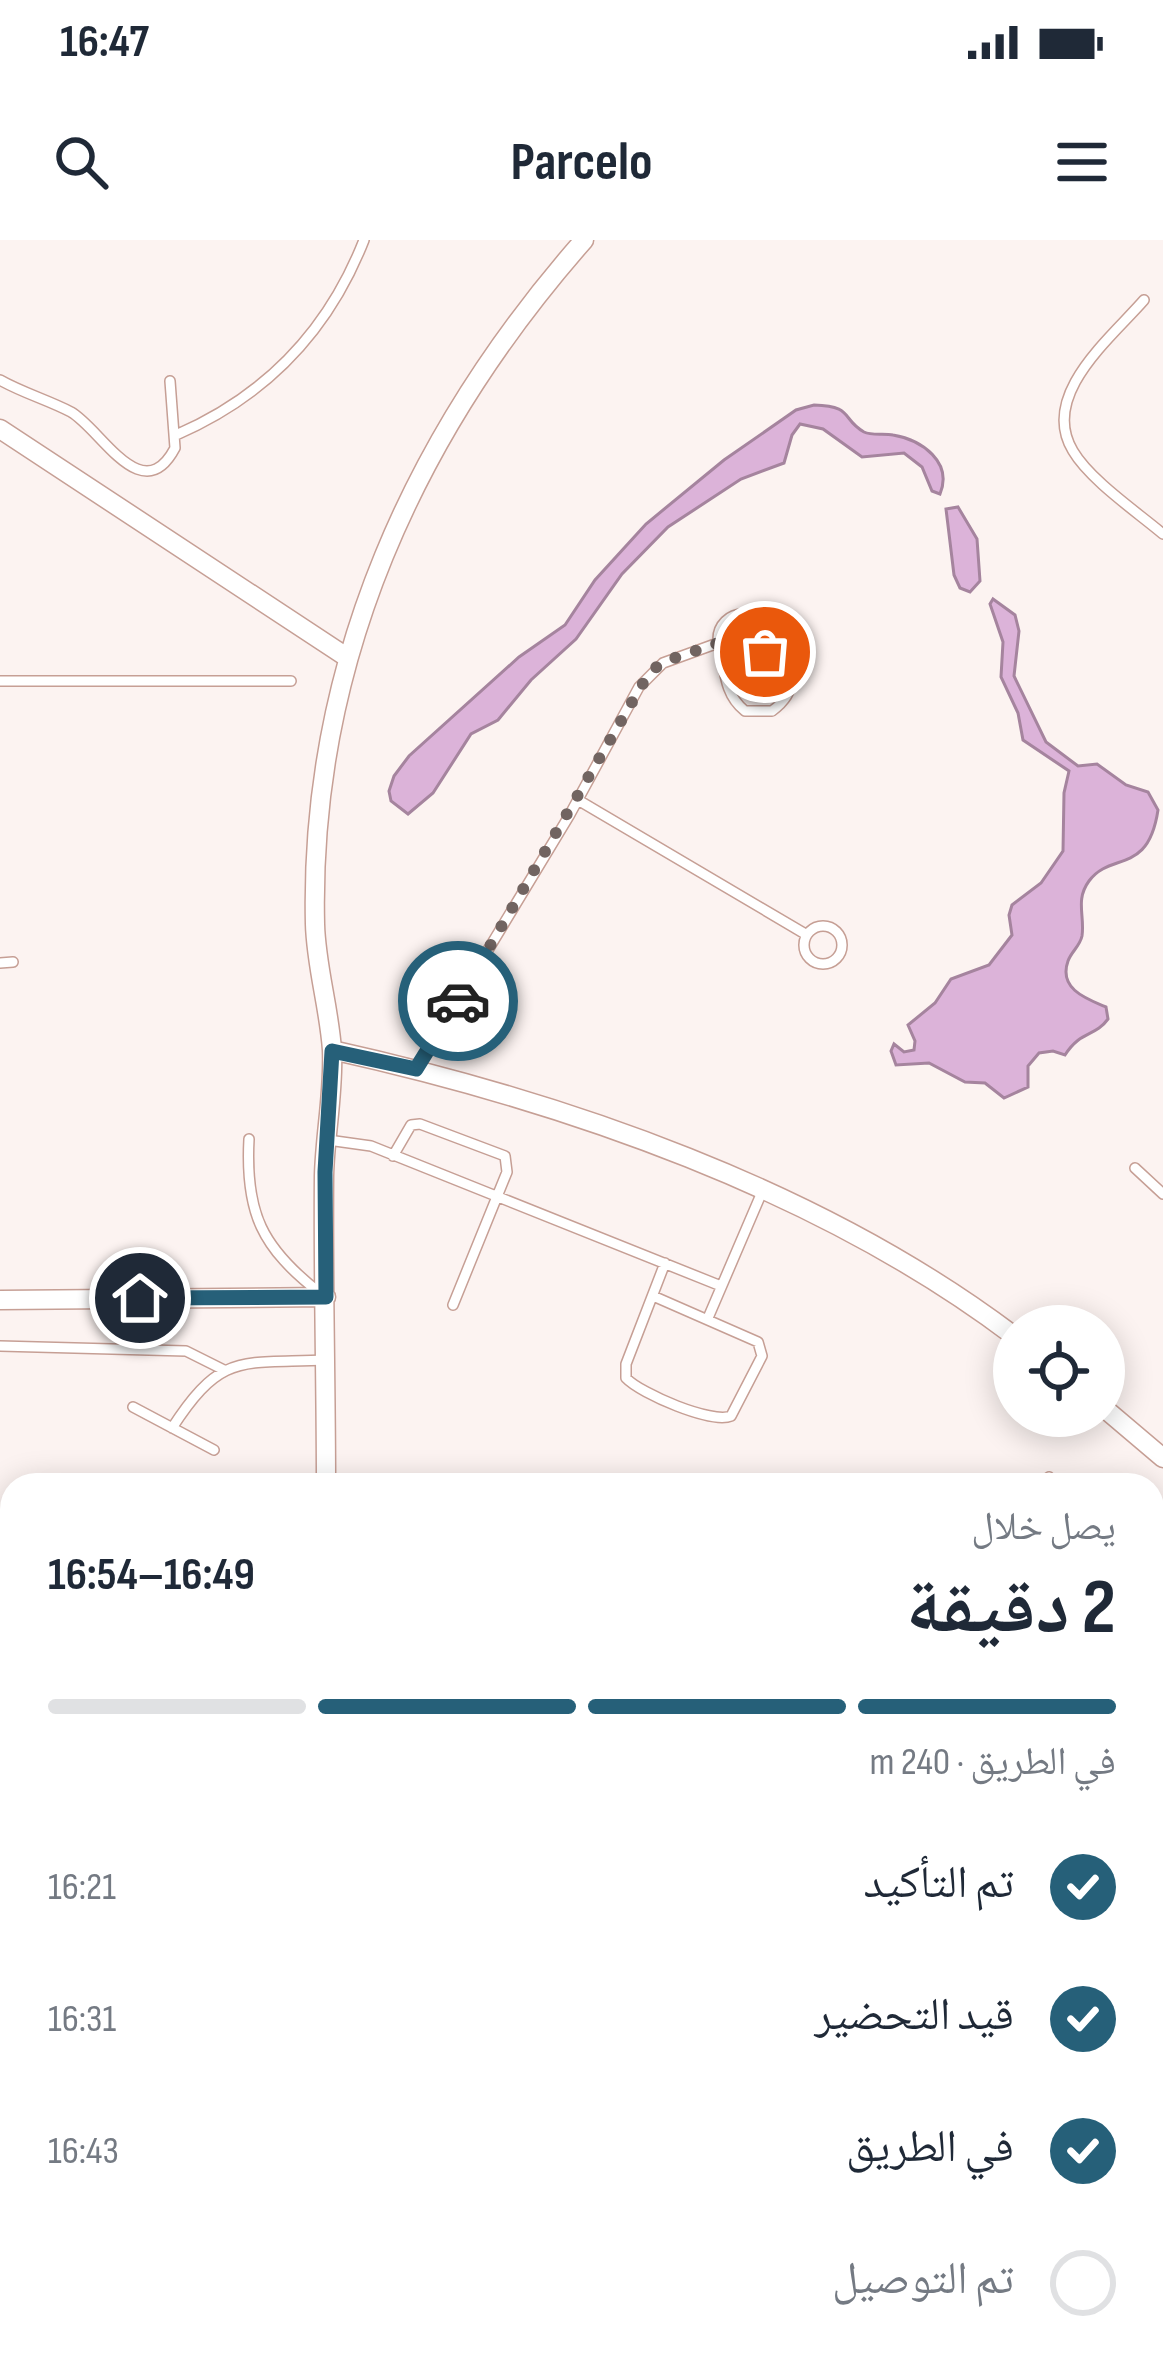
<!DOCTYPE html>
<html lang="ar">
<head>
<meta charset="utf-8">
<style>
  body { margin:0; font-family:"Sofia Sans Condensed","Noto Naskh Arabic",sans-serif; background:#f2f2f3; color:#1f2937; direction:rtl; height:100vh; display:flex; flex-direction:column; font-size:45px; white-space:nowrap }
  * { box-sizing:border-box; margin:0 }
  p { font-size:39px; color:#747a83 }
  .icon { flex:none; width:66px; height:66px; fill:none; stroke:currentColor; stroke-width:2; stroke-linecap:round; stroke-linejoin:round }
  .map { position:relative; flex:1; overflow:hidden; direction:ltr }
  .details { position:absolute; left:0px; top:1233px; width:1164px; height:903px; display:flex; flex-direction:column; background:#fff; border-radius:36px 36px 0 0; box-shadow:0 6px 30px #0003; direction:rtl }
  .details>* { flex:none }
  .controls { position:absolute; left:993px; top:1065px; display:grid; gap:24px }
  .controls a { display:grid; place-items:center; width:132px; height:132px; border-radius:50%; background:#fff; box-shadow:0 6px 30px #0003; font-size:60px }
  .pin { position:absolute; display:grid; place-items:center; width:102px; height:102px; color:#fff; margin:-51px; border:6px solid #fff; border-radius:50%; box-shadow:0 3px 12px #0007 }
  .courier { position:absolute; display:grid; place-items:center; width:120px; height:120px; margin:-60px; border:9px solid #266079; border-radius:50%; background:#fff; color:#222; box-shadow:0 3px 15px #0007 }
  .overview em { font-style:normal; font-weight:700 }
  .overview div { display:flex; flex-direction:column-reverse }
  .overview { display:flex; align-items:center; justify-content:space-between; height:204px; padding:0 48px }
  h1 { font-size:78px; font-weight:700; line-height:90px }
  .bar { display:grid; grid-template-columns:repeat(4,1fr); gap:18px 12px; align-content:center; height:144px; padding:0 48px }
  .bar i { height:15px; border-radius:9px; background:#e0e1e3 }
  .bar .selected { background:#266079 }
  .bar p { grid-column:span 4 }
  ol { padding:0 48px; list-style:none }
  li { display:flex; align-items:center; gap:36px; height:132px }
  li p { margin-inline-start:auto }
  li .icon { padding:12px; border-radius:50%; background:#266079; color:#fff; stroke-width:4 }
  li:last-child { color:#747a83 }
  li i { width:66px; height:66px; border:6px solid #e0e1e3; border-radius:50% }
  .status { display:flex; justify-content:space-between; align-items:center; height:84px; padding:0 60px; background:#fff; direction:ltr }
  .status svg { height:33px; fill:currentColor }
  header { display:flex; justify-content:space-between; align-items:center; height:156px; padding:0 48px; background:#fff; font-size:54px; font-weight:700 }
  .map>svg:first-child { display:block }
  .water { fill:#dcb3d9; stroke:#a5849e; stroke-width:3 }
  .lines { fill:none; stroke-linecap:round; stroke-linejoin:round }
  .lane-casing { stroke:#c69f95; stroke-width:12 }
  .street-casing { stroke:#c69f95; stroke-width:21 }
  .lane { stroke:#fff; stroke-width:9 }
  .street { stroke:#fff; stroke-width:18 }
  .done { stroke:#716461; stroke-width:12; stroke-dasharray:0 21.6 }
  .route { stroke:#266079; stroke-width:15 }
</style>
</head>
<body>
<div class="status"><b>16:47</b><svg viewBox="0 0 49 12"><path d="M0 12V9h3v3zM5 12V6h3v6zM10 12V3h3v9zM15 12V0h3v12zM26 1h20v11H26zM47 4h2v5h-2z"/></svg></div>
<header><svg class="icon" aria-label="menu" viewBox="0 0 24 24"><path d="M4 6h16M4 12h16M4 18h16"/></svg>Parcelo<svg class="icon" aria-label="search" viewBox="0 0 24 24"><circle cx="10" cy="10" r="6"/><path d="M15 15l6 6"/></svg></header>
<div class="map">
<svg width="1163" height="2134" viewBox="0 0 1163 2134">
  <rect width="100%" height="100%" fill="#fcf3f1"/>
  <path class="water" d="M814,165C854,166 841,179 864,192C872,196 884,193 893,195C922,200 953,222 940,254L932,251L922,227L904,213L862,217L823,189L800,184L792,195L784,223L741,239L668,287L622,334L576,399L531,440L498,480L471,494L433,553L408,574L391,561L389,551L394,536L409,516L519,417L565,385L595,340L646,284L724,220L796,170Z
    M958,267L977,299L980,341L970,352L960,348L954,335L946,269Z
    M993,359L1015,375L1019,391L1014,436L1046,502L1078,526L1097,524L1126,545L1148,552L1158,570C1148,636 1111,611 1089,641C1075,660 1085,676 1082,696C1080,706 1071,712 1068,721C1058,749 1087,759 1106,767L1108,779C1095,797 1081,790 1065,815L1053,811L1039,813L1028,826V847L1004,858L985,843L965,842L929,823L896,825L891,811L894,804L904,812L914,810L915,801L908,785L935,763L951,739L989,725L1012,695L1009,675L1012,665L1041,643L1063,611L1064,553L1069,531L1023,500L1018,473L1001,437L1003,402L990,364Z"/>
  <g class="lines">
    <g class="lane-casing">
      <path id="lane" d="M1144,60C1111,98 1039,155 1073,211C1090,240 1137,272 1163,294
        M0,140C23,153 48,160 71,172C101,189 142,270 175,208L170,141
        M176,195C266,156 328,92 364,0
        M718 399a25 25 0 1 1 50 0a25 25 0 1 1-50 0Z
        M721,412C725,435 726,456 745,471H772C802,449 794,423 768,402
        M0,441H291
        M578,560L807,695
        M804 705a19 19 0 1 1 38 0a19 19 0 1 1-38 0Z
        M0,723L13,722
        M416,829L569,576L639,447L663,423L718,403
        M249,899C245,973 262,1008 320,1053
        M328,900L371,906L721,1046
        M393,916L411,885L420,884L505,916L507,932L453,1065
        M1135,928L1163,954
        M653,1056L758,1102L762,1116L731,1176C712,1184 641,1154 626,1138V1124L665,1023
        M708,1078L762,952
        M0,1106L186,1111L224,1130
        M133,1167L214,1210
        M172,1188C222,1111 241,1124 326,1120
        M1038,1245L1049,1237
        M1152,1818L1163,1825
        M1152,1928L1163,1912
        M1152,2109L1163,2095
        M392,2124L393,2134
        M864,2124L889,2134
        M1102,2124L1113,2134
        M1015,2134L1022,2124
        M1132,2134L1140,2124"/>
    </g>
    <g class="street-casing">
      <path id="street" d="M0,189L348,418
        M332,810C566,862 821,950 1014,1096
        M0,1060L326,1057
        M1104,1168L1163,1218
        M326,1245C326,1142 323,1039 324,936C325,894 334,852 332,810C329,767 316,726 315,684C309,423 415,192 584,0
        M1152,1393L1163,1381
        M1152,1778L1163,1786
        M1152,2016L1163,1999
        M0,2040L12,2039
        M329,2124L330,2134
        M1073,2134L1080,2124"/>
    </g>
    <use href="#lane" class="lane"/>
    <use href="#street" class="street"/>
  </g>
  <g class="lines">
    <path class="done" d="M458,761L649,433L663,422L718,403C726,427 749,430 765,412"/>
    <path class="route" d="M140,1058L326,1057L325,932L332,811L416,829L458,761"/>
  </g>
</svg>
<div class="controls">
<a><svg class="icon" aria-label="locate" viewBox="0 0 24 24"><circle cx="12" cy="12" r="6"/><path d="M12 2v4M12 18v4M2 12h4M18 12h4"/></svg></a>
</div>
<div class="pin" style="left:765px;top:412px;background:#ea580c"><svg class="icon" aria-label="bag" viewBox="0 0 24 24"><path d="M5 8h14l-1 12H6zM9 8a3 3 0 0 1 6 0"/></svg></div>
<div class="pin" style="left:140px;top:1058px;background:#1f2937"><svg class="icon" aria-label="home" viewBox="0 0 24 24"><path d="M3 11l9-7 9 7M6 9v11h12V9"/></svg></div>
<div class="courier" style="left:458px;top:761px"><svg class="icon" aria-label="car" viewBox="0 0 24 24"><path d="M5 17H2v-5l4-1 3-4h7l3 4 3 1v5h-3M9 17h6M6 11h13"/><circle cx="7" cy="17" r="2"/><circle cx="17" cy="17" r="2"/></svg></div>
<section class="details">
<div class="overview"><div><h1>2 دقيقة</h1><p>يصل خلال</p></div><em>16:49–16:54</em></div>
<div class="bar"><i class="selected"></i><i class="selected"></i><i class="selected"></i><i></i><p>في الطريق · 240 m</p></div>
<ol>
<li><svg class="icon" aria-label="check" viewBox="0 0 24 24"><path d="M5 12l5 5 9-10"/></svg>تم التأكيد<p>16:21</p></li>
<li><svg class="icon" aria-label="check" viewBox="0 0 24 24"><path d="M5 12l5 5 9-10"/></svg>قيد التحضير<p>16:31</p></li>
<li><svg class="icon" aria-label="check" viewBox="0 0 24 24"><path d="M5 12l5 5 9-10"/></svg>في الطريق<p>16:43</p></li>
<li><i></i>تم التوصيل</li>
</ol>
</section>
</div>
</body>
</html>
